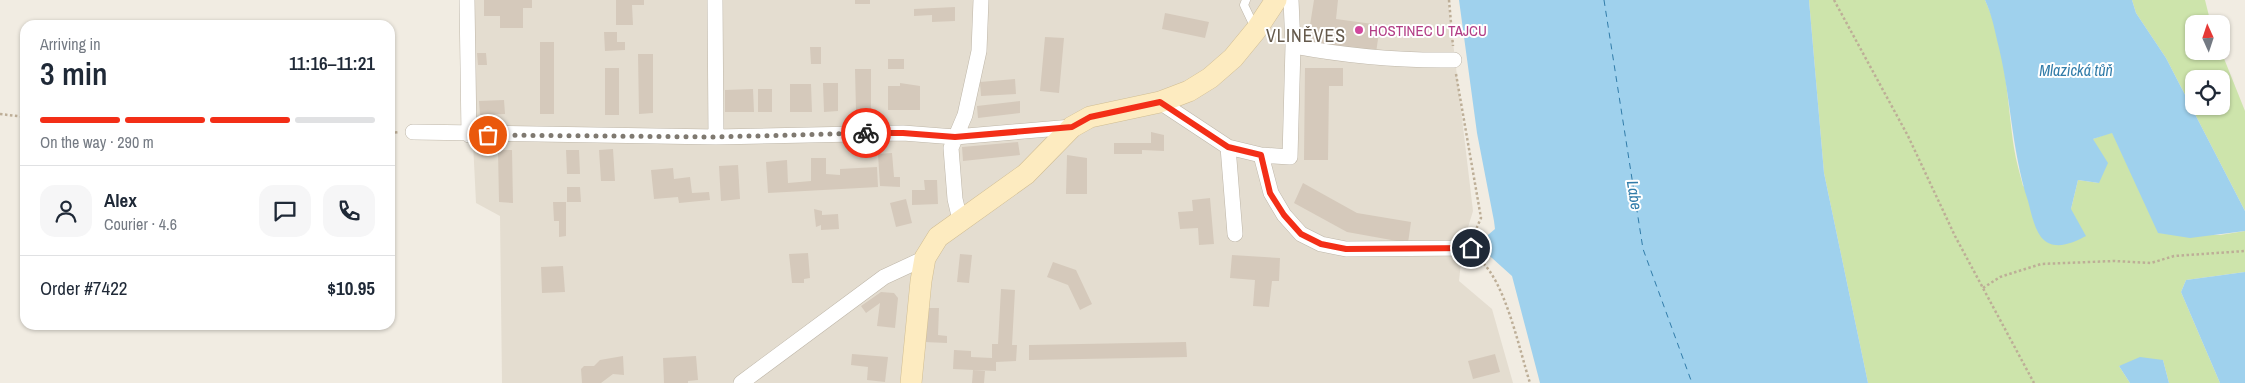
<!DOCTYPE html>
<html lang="en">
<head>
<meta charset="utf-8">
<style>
  body { margin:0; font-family:"Archivo Narrow",sans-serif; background:#f6f6f7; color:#1f2937; height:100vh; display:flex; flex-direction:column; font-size:19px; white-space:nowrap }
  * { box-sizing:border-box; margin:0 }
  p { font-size:16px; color:#747a83 }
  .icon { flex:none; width:28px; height:28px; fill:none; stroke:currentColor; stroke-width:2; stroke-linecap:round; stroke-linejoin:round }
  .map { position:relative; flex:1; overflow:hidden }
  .side { position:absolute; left:20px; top:20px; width:375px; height:310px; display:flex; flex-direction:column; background:#fff; border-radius:15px; box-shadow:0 1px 4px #0004 }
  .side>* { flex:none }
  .needle { width:32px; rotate:357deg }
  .buttons { position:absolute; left:2185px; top:15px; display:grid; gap:10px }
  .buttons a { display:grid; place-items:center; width:45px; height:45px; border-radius:10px; background:#fff; box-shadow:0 1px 4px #0004; font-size:25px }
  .pin { position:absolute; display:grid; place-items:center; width:42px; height:42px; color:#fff; margin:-21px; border:2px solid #fff; border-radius:50%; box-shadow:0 1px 5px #0007 }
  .courier { position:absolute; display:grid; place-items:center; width:50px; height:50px; margin:-25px; border:4px solid #f32e17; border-radius:50%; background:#fff; color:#222; box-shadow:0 1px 6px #0007 }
  .summary em { font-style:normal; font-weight:600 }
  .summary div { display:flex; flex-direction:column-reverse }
  .summary { display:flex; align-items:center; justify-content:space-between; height:85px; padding:0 20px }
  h1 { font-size:32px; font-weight:600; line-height:38px }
  .bar { display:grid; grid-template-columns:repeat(4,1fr); gap:8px 5px; align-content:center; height:60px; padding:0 20px }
  .bar i { height:6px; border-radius:4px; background:#e0e1e3 }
  .bar .current { background:#f32e17 }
  .bar p { grid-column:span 4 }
  .line { display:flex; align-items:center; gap:12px; padding:0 20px; border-top:1px solid #e0e1e3 }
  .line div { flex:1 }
  .round { display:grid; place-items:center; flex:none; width:52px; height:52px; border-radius:15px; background:#f6f6f7 }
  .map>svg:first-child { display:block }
  .residential { fill:#e4ddd0 }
  .green { fill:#cde4ab; fill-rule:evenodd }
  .water { fill:#9fd1ed }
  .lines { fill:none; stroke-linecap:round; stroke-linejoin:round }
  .ferry { stroke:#317ca9; stroke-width:1; stroke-dasharray:6 5; stroke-linecap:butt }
  .building { fill:#d5c9bb }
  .lane-casing { stroke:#beb6a8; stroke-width:9 }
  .street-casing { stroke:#beb6a8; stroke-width:16 }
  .secondary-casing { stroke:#d0bd93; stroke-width:22 }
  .path { stroke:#bdae97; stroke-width:2.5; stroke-dasharray:2.5 2.5; stroke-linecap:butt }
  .lane { stroke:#fff; stroke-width:8 }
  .street { stroke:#fff; stroke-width:15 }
  .secondary { stroke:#fdebc0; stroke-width:21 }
  .done { stroke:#7f7970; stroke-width:5; stroke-dasharray:0 9 }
  .route { stroke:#f32e17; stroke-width:6 }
  .hotel-dot { fill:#d1479c; stroke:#fff; stroke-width:2 }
  .labels { text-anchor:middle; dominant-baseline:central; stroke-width:4; stroke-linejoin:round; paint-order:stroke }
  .hotel-label { font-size:15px; fill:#b23c85; stroke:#fff; text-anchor:start }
  .water-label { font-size:16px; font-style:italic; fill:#317ca9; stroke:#fff }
  .quarter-label { font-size:18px; letter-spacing:1px; fill:#64594b; stroke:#fff }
</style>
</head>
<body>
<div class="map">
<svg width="2245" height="383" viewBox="0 0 2245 383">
  <rect width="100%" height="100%" fill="#f1ece2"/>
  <path class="residential" d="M466,0H1448L1473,211L1463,244L1459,281L1492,309L1513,383H502L500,216L476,203Z"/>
  <path class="green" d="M1809,0H1985C2006,44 2007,101 2014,148C2016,161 2020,174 2023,186L2071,209L2078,180L2099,183L2093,139L2112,132L2159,233L2220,235L2245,231V272L2186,280L2181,292L2220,383H2169L2163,360L2119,366L2130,383H1868L1824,173Z
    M2132,0H2205L2211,24H2194V51H2221L2245,111V211L2166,58L2136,13ZM2194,79H2221V106H2194Z"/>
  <path class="water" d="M1459,0H1809L1824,173L1868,383H1540L1512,276L1482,249V240L1495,229L1494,221L1477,133Z
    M1985,0H2132L2136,13L2166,58L2245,211V231L2190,238L2158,233L2112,133L2093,139L2108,163L2099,183L2078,180L2071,209L2086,236C2073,243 2053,252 2041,237C2034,228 2031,212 2028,201C2011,149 2011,93 1997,40C1994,26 1991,13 1985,0Z
    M2245,272V383H2220L2181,292L2186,280Z
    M2140,357L2163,360L2169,383H2130L2119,366Z"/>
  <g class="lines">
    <path class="ferry" d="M1604,0L1643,249L1692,383"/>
  </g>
  <path class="building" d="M484,0H532V8H523V28H500V16H484Z
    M616,0H644V5H632L633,25H616Z
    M855,0H870V4H855Z
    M1314,0H1338L1336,19L1380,25L1376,53L1307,44Z
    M955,7V21L932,22V15L914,16V9Z
    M1165,13L1209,22L1205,38L1162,29Z
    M604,32H617V42H625V50L605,51Z
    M1045,37L1064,38L1059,93L1040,91Z
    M540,42H554V114H540Z
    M810,47H821V64H811Z
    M477,53H486L487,65H478Z
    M638,54H653V113L639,114Z
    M888,59H904V69H888Z
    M605,68H619V115H605Z
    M1305,68H1343V86H1329L1328,160H1304Z
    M855,69H871V111H856Z
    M1015,79L1016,94L981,96L980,82Z
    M823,83H838V111L824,112Z
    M900,83L920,86V110H888V86H900Z
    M790,84H811L812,112H790Z
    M753,89L754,112H725V90Z
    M758,89H772V112H758Z
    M504,100L505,114L480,115L479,101Z
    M1020,101V113L978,118L977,106Z
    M1151,132L1164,135V151L1142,150V154H1114V143H1151Z
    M1018,142L1020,155L963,161L962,147Z
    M613,149L615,181H601L599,150Z
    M498,150H512L513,203L499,202Z
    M566,150H579L580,174H567Z
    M892,153L894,177H900V187L880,186L878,154Z
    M1067,155L1087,158V194H1066Z
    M811,158H826V174L840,175V169L877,167L878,187L768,193L766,162L787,160L788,183L811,181Z
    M738,165L740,199L721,201L719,166Z
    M673,168L674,179L690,177L692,193L709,192L710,200L679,203L678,197L654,199L651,170Z
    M924,180H937L938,204L912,205V190H925Z
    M1303,183L1357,213L1411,222L1408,243L1347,232L1294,203Z
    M567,187H580L581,202H567Z
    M1210,198L1214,244L1199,245L1198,228L1180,229L1178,212L1193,211L1192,200Z
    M906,199L912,223L896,227L890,203Z
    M553,202H566V236L559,237V221H554Z
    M814,209L822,211V215L838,214L839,229L821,230V225L816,227Z
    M808,253L810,278L804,279V283H792L789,254Z
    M960,254L972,255L969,283L957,282Z
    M1232,255L1280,258L1279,281H1272L1269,307L1253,306L1255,280L1230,278Z
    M1053,262L1076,270L1092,304L1080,310L1068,285L1047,277Z
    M563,266L565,292L542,293L541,267Z
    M1001,289L1015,290L1012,345H1017L1016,361L996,362V371L953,369L954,350L971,351V357L992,358V344H998Z
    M881,292L894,293L898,298L895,328L877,326L880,303L866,313L861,306Z
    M926,308H939L938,335L947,336V343L924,342Z
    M1186,342L1187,357L1029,360V345Z
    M852,354L888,357L885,382L867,380L868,367L851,365Z
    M1495,354L1500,372L1473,379L1468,361Z
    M623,356L624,375L613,374L601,383H582L581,369L584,366H594L600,360Z
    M696,356L698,380L688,381V383H664L663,358Z
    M973,370L985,371L984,383H972Z"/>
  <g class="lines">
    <g class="lane-casing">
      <path id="lane" d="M1246,0L1244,5L1255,28"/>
    </g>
    <g class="street-casing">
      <path id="street" d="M467,0L469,135
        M715,0L716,137
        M1293,46C1347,56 1400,61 1454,60
        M1160,102L1228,147L1235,234
        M413,132L716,137L903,133L955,137L1072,127
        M1228,147L1261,155L1290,157L1293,46L1291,0
        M1261,155L1271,193L1284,215L1301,234L1321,244L1346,249L1471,248
        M960,220L955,199L951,148L965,115L979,51L981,0
        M741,383L884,277L925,258"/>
    </g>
    <g class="secondary-casing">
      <path id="secondary" d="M911,383L921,281L925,258L938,237L1026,174L1072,127L1090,117L1160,102L1189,91L1210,78L1233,58L1256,30L1276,0"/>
    </g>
    <path class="path" d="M1449,0L1453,46
      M1834,0L1908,136L1955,236L2034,383
      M1456,74L1481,218L1474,234
      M0,114L25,117
      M390,133L399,132
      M1480,260C1506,283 1519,349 1530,383
      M1983,288L2000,277L2041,264L2114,261L2151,263L2174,256L2245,251"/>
    <use href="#lane" class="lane"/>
    <use href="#street" class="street"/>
    <use href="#secondary" class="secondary"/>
  </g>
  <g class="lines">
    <path class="done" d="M488,135L716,137L866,133"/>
    <path class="route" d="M866,133H903L955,137L1072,127L1090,117L1160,102L1228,147L1261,155L1270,193L1284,215L1301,234L1321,244L1346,249L1471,248"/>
  </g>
  <circle class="hotel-dot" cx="1359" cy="30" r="5"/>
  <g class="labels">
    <g class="hotel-label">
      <text x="1369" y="30">HOSTINEC U TAJCU</text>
    </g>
    <g class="water-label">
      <text x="2076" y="70">Mlazická tůň</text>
      <text transform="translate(1635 195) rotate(81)">Labe</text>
    </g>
    <g class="quarter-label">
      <text x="1306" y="35">VLINĚVES</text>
    </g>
  </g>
</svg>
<div class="buttons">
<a><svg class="needle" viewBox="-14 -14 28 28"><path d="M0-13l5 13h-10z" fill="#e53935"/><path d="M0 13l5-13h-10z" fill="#747a83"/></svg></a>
<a><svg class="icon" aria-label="locate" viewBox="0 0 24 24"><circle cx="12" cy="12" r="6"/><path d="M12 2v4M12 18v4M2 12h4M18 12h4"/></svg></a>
</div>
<div class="pin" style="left:488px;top:135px;background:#ea580c"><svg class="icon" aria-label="bag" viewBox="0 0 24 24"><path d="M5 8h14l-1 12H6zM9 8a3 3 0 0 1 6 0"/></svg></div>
<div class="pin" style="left:1471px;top:248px;background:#1f2937"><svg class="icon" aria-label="home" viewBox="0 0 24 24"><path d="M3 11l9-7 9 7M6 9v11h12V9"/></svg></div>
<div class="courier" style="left:866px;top:133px"><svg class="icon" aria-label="bike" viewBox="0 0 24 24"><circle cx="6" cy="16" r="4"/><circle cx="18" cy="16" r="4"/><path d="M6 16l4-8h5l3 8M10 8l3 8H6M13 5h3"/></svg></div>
<section class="side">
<div class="summary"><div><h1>3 min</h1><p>Arriving in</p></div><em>11:16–11:21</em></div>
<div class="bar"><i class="current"></i><i class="current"></i><i class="current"></i><i></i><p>On the way · 290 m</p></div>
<div class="line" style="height:90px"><a class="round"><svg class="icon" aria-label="person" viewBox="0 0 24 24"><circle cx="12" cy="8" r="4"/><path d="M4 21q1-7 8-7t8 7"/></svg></a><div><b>Alex</b><p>Courier · 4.6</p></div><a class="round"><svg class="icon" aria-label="chat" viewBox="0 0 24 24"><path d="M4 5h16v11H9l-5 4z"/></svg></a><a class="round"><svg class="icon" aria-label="phone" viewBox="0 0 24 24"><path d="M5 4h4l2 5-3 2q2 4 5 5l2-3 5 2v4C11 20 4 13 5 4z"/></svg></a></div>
<div class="line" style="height:65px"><div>Order #7422</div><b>$10.95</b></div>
</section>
</div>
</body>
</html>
